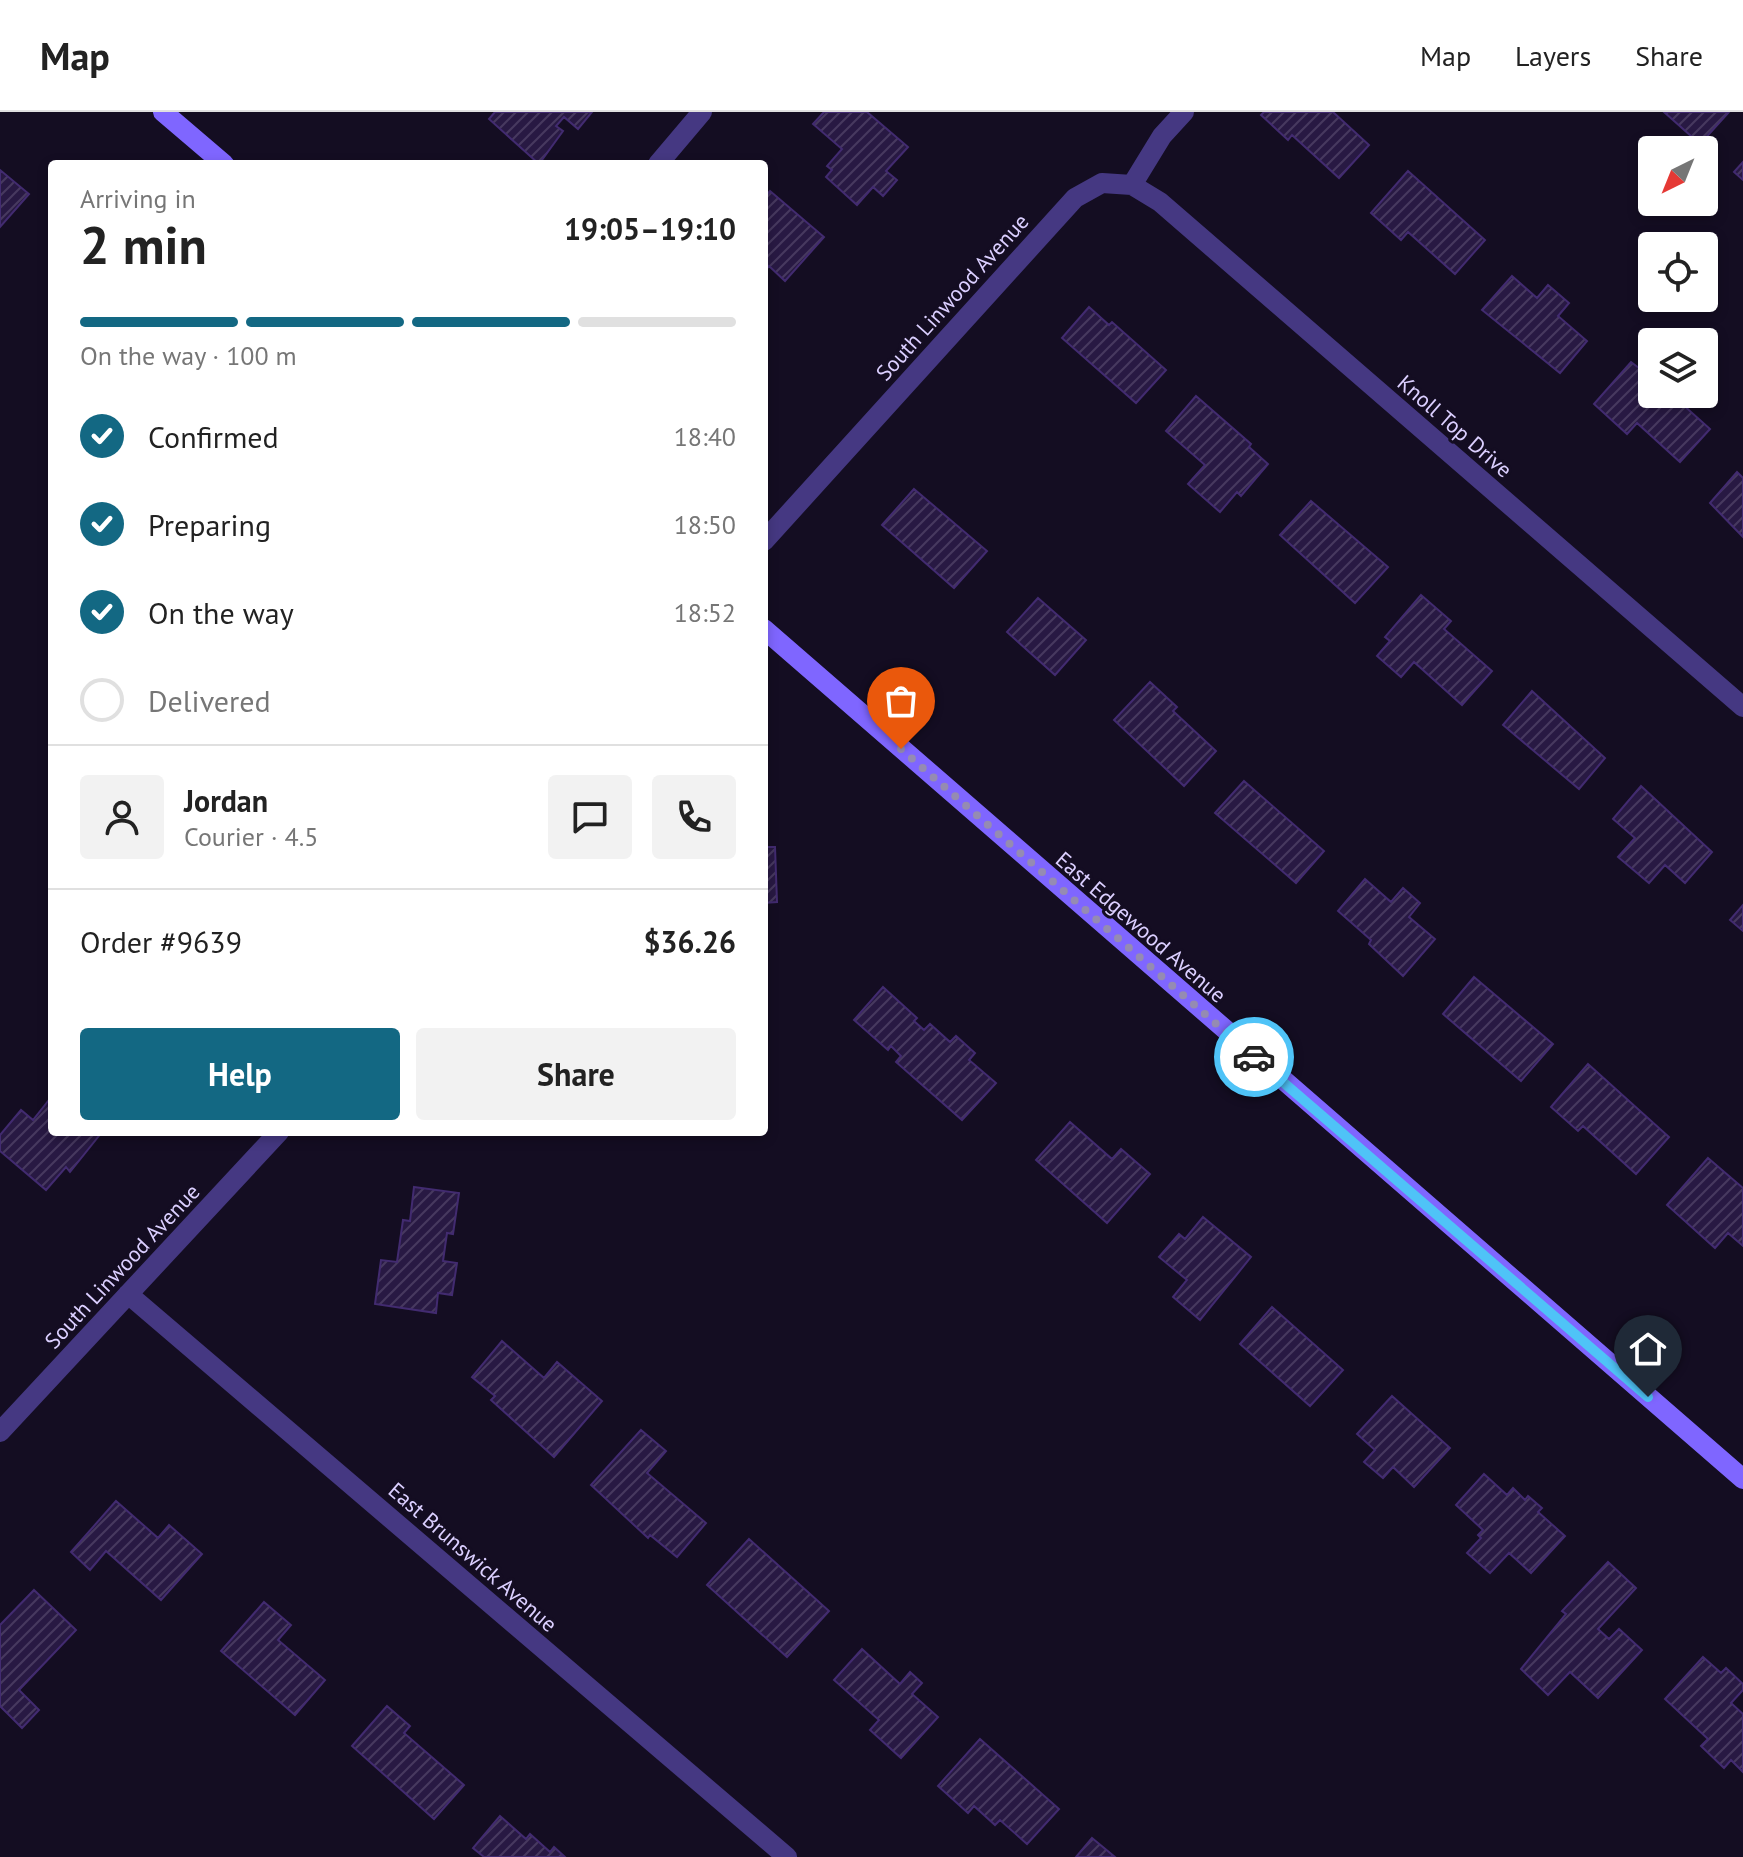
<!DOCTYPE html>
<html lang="en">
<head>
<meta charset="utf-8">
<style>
  body { margin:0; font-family:"PT Sans",sans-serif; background:#f2f2f2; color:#222; height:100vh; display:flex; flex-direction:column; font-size:30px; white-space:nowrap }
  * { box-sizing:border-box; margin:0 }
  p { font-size:26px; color:#767676 }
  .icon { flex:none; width:44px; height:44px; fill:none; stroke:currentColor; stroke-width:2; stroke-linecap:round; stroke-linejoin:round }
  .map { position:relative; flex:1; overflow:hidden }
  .drawer { position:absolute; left:48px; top:48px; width:720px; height:976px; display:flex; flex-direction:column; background:#fff; border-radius:8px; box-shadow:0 4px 12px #0003 }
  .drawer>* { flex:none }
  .needle { width:52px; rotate:223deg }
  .buttons { position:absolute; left:1638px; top:24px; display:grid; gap:16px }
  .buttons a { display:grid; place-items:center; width:80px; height:80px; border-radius:8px; background:#fff; box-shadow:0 4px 12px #0003; font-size:40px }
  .pin { position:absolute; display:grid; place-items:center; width:68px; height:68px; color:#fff; margin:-82px -34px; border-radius:50% 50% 50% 0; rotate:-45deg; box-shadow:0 0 8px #0007 }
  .pin .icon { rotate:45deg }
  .courier { position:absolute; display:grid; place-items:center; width:80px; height:80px; margin:-40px; border:6px solid #4fc3f7; border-radius:50%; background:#fff; color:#222; box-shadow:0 2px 10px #0007 }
  .overview em { font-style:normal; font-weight:600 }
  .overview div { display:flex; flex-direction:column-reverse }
  .overview { display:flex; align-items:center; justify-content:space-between; height:136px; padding:0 32px }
  h1 { font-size:52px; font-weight:600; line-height:60px }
  .bar { display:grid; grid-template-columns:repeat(4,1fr); gap:12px 8px; align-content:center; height:96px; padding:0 32px }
  .bar i { height:10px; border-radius:6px; background:#e0e0e0 }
  .bar .current { background:#136883 }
  .bar p { grid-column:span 4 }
  .line { display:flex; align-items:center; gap:20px; padding:0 32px; border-top:2px solid #e0e0e0 }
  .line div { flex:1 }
  .round { display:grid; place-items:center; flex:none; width:84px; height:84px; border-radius:8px; background:#f2f2f2 }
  ol { padding:0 32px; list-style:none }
  li { display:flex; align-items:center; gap:24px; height:88px }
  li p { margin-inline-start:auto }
  li .icon { padding:8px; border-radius:50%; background:#136883; color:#fff; stroke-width:4 }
  li:last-child { color:#767676 }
  li i { width:44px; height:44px; border:4px solid #e0e0e0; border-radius:50% }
  .action { display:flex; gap:16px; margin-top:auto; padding:16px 32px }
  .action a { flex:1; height:92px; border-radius:8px; background:#136883; color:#fff; font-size:32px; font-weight:600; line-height:92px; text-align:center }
  .action a+a { background:#f2f2f2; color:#222 }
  header { display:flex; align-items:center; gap:48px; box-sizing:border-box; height:112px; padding:0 40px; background:#fff; border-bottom:2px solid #e0e0e0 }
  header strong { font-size:38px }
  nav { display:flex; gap:44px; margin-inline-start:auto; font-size:28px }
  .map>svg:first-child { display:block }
  .building { fill:url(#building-hatch); stroke:#422b70; stroke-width:2 }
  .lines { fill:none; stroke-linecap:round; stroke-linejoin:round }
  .street { stroke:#453882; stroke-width:20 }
  .secondary { stroke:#7f66ff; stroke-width:20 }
  .done { stroke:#958bb2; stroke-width:8; stroke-dasharray:0 14.4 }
  .route { stroke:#4fc3f7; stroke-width:10 }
  .labels { text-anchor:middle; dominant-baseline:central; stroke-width:6; stroke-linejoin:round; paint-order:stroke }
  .street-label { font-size:22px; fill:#dbcfff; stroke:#140d22 }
</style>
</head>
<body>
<header>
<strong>Map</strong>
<nav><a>Map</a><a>Layers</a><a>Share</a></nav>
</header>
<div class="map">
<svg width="1743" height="1745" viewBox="0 0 1743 1745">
  <defs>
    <pattern id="building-hatch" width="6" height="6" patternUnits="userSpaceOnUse" patternTransform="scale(2)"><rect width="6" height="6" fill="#281943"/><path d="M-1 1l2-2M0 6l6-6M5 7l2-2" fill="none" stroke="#47395f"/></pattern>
  </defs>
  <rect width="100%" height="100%" fill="#140d22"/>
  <path class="building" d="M495,0H592L578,17L564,5L556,14L563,19L539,52L489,7Z
    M824,0H867L908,35L886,59L897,68L883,84L873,75L857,93L826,65L832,58L827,54L842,37L813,12Z
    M1264,0H1333L1369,33L1339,66L1292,23L1288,28L1261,3Z
    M1664,0H1729L1700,32Z
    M1743,50V68L1734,60Z
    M0,58L29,82L0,115Z
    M1408,59L1485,128L1455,162L1408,120L1401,128L1371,101Z
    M770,79L824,125L785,169L769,154L764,160V86Z
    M1512,164L1537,186L1548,173L1569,191L1558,204L1587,229L1560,261L1482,198Z
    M1089,195L1109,213L1112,210L1166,258L1136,291L1062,226Z
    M1631,250L1652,266V282H1671L1710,317L1680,350L1637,311L1627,322L1594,292Z
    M1196,284L1251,332L1249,335L1268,352L1241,384L1237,380L1220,400L1188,372L1205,353L1166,319Z
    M1737,360L1743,366V425L1710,391Z
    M914,377L987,439L954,476L882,413Z
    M1311,389L1388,455L1355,491L1280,423Z
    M1421,483L1451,509L1444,517L1492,559L1462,593L1414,550L1401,565L1377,544L1390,529L1385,525Z
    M1038,486L1086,528L1055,563L1007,520Z
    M1150,570L1177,595L1173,599L1216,639L1184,674L1114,608Z
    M1532,579L1605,646L1579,677L1503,613Z
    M1244,669L1324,739L1296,771L1215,701Z
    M1641,674L1712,740L1685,771L1665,753L1649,771L1618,745L1635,726L1613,707Z
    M764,735H775L777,790L764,791Z
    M1365,767L1391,790L1403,776L1420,791L1409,805L1435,827L1403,864L1369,832L1371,828L1338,799Z
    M1743,793V819L1730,808Z
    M1474,865L1553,932L1521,969L1443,902Z
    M883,875L917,906L914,909L924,918L930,912L950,930L956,924L975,941L969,948L996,971L962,1008L896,950L901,944L891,934L888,938L854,908Z
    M1588,952L1669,1025L1636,1062L1583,1014L1578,1019L1551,995Z
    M52,984V1020H102L70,1060L66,1055L46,1078L0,1039V1023L21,998L33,1008Z
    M1070,1010L1112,1047L1121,1037L1150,1062L1107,1111L1036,1048Z
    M1708,1046L1743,1076V1134L1728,1121L1715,1136L1667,1093Z
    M414,1075L459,1081L453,1122L447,1121L443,1149L457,1151L452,1183L438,1181L436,1201L375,1192L381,1148L397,1150L403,1108L410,1109Z
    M1203,1105L1251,1145L1200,1208L1173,1185L1187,1168L1159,1145L1179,1122L1185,1127Z
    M1272,1195L1343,1258L1310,1294L1240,1232Z
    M502,1229L544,1266L557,1250L602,1289L554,1345L491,1288L495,1284L472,1265Z
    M1392,1284L1450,1336L1414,1375L1393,1355L1383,1366L1364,1350L1375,1338L1357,1322Z
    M641,1318L666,1339L647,1361L706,1411L677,1445L650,1423L648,1426L591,1373Z
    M1484,1362L1507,1383L1513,1376L1525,1388L1528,1384L1542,1396L1538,1400L1565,1424L1531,1461L1509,1441L1490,1461L1467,1441L1481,1426L1478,1423L1483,1418L1456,1393Z
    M116,1389L158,1426L169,1413L202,1442L161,1488L106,1439L90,1458L71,1440Z
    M749,1427L829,1499L787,1545L707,1473Z
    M1608,1450L1636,1476L1598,1517L1609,1527L1619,1517L1642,1538L1598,1586L1570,1560L1548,1583L1521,1557L1566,1502L1562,1499Z
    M34,1478L76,1518L19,1578L39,1598L22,1616L0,1594V1513Z
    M264,1490L291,1513L278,1528L325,1568L295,1603L221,1539Z
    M862,1537L900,1572L910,1560L922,1571L912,1582L938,1605L901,1646L870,1618L879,1608L834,1568Z
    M1703,1545L1721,1561L1726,1556L1743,1572V1578L1731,1591L1743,1602V1660L1731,1648L1724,1656L1701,1634L1708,1627L1665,1587Z
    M387,1594L410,1614L404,1621L464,1673L434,1707L352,1634Z
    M980,1627L1059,1697L1027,1732L1000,1708L995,1713L974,1694L968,1701L938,1674Z
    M500,1704L526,1727L530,1722L550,1740L554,1735L565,1745H484L473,1736Z
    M1092,1726L1115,1745H1076Z"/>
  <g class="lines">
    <path class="street" d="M658,52L702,0
      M1132,73L1160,90L1743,595
      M764,429L1075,86L1102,71L1132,73L1162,24L1184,0
      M128,1182L787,1745
      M0,1320L279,1020"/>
    <path class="secondary" d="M163,0L224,52
      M764,517L1743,1367"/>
  </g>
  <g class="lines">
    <path class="done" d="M901,637L1254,945"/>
    <path class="route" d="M1254,945L1648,1285"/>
  </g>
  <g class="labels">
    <g class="street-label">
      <text transform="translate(952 185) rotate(-48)">South Linwood Avenue</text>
      <text transform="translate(1455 314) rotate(41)">Knoll Top Drive</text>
      <text transform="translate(1141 815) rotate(41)">East Edgewood Avenue</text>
      <text transform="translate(122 1154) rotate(-47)">South Linwood Avenue</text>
      <text transform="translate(473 1445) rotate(41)">East Brunswick Avenue</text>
    </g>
  </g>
</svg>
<div class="buttons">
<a><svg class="needle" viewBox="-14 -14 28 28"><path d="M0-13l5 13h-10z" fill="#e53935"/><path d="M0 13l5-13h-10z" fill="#767676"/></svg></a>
<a><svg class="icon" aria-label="locate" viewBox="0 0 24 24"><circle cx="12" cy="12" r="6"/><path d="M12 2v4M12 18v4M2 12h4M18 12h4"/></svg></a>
<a><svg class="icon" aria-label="layers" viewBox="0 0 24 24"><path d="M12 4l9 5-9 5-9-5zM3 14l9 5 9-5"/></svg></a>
</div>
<div class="pin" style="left:901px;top:637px;background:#ea580c"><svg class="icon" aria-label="bag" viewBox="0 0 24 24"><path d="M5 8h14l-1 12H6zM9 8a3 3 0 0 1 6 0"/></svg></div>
<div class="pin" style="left:1648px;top:1285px;background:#1f2937"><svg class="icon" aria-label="home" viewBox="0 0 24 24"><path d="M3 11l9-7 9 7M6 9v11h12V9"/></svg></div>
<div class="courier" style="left:1254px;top:945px"><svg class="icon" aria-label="car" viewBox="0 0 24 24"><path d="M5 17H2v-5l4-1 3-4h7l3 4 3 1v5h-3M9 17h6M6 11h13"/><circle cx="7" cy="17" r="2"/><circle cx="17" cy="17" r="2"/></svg></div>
<section class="drawer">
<div class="overview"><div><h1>2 min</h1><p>Arriving in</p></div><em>19:05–19:10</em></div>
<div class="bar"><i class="current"></i><i class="current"></i><i class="current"></i><i></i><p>On the way · 100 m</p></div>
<ol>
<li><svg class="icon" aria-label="check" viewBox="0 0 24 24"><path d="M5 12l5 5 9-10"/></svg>Confirmed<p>18:40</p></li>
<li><svg class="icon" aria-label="check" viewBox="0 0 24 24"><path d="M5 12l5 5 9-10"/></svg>Preparing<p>18:50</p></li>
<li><svg class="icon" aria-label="check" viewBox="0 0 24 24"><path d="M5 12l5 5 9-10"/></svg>On the way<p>18:52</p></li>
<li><i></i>Delivered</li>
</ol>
<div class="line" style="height:144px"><a class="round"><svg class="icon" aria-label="person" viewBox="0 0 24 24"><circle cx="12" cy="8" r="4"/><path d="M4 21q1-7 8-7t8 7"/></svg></a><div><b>Jordan</b><p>Courier · 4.5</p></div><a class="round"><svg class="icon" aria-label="chat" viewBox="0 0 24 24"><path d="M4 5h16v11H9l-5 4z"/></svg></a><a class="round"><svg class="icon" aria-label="phone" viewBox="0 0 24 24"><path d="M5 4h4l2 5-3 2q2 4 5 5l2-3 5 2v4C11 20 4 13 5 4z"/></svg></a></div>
<div class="line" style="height:104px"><div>Order #9639</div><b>$36.26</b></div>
<div class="action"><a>Help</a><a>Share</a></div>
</section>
</div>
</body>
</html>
